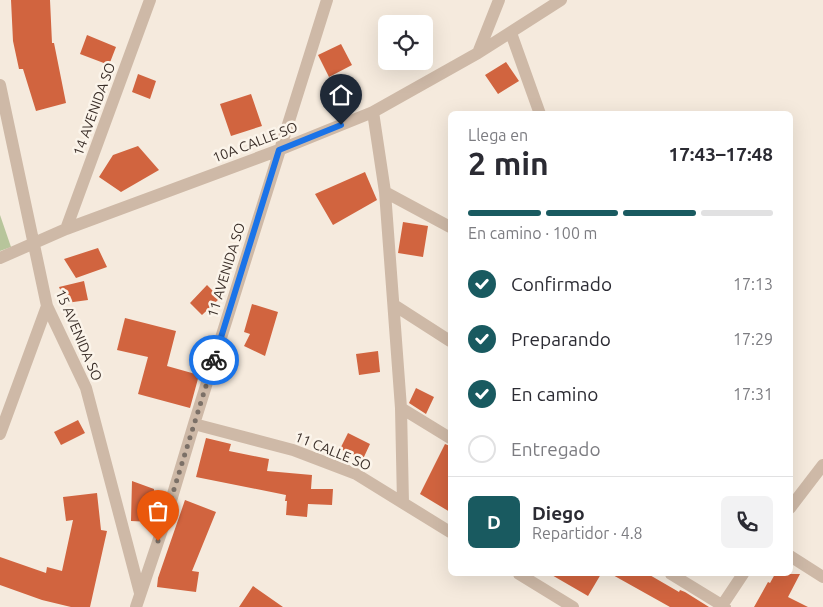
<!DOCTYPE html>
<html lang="es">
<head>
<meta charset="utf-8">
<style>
  body { margin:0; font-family:Ubuntu,sans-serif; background:#f2f2f3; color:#2b2b33; height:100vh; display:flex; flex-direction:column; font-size:19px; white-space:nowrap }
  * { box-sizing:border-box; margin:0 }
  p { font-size:16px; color:#7c7c81 }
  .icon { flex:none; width:28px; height:28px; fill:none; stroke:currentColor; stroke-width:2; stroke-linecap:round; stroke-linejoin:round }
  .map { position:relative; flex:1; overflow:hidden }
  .drawer { position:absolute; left:448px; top:111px; width:345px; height:465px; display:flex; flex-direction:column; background:#fff; border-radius:8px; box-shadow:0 5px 20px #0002 }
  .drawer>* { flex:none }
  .fabs { position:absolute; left:378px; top:15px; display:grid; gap:10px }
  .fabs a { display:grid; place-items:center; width:55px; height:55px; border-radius:8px; background:#fff; box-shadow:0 5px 20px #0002; font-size:25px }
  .pin { position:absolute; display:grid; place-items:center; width:42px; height:42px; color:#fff; margin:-51px -21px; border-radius:50% 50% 50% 0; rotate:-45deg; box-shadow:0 0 5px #0007 }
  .pin .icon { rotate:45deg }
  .courier { position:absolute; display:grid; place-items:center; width:50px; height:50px; margin:-25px; border:4px solid #1a73e8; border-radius:50%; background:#fff; color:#222; box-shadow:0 1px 6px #0007 }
  .overview em { font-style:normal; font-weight:700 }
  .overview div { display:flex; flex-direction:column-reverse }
  .overview { display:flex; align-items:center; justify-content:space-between; height:85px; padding:0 20px }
  h1 { font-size:32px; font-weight:700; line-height:38px }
  .bar { display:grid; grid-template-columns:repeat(4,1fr); gap:8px 5px; align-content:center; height:60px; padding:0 20px }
  .bar i { height:6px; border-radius:4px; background:#e1e1e2 }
  .bar .current { background:#195a60 }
  .bar p { grid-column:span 4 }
  .line { display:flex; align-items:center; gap:12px; padding:0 20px; border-top:1px solid #e1e1e2 }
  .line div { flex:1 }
  .round { display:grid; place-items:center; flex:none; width:52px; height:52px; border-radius:8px; background:#f2f2f3 }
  ol { padding:0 20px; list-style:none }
  li { display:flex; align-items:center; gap:15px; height:55px }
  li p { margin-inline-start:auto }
  li .icon { padding:5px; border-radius:50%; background:#195a60; color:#fff; stroke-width:4 }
  li:last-child { color:#7c7c81 }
  li i { width:28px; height:28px; border:2px solid #e1e1e2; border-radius:50% }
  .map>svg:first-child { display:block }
  .green { fill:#b7c59b }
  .building { fill:#d1643f }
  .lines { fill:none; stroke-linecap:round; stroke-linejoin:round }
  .minor { stroke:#ceb9a7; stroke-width:12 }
  .done { stroke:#7b7067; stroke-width:5; stroke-dasharray:0 9 }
  .route { stroke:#1a73e8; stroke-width:6 }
  .labels { text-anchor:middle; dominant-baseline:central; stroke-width:5; stroke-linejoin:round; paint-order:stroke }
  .street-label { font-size:14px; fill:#3a2e28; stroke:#fbf4ea }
</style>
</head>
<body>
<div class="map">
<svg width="823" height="607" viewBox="0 0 823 607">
  <rect width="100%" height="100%" fill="#f5eadd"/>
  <path class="green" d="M0,215L11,247L0,251Z"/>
  <path class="building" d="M11,0H50L52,43H54L66,103L36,111L23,69H19L13,41Z
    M87,35L116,47L109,65L80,54Z
    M341,44L352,65L329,77L318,55Z
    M506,62L519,81L498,94L485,75Z
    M138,74L156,81L150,99L132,92Z
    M251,94L262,126L231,136L220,104Z
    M138,146L159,170L121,192L99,177L113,155Z
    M365,172L377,200L333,225L315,194Z
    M403,222L428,226L423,257L398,253Z
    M98,248L107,267L76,278L64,259Z
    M84,281L88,300L66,303L59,287Z
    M207,285L220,298L202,315L190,303Z
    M252,304L278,312L265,356L244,346L250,334L244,332Z
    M125,318L176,331L167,366L199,375L190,408L138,394L148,357L117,350Z
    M378,351L380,372L359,375L356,354Z
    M416,388L434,397L426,414L409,403Z
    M78,420L85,433L61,445L54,432Z
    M348,433L370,444L363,459L340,449Z
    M206,438L231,444L229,451L269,459L267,471L312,475L311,489H333L332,505L308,504L307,517L286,515L287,501H285L286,495L196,477Z
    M445,444L450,446V512L420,494Z
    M132,481L154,489L153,522L131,521Z
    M97,493L101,530L107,531L90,607H71L42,600L0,585V557L46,573L47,567L62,571L73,520L66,521L63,497Z
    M185,500L216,512L192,571L199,572L196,592L157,587L158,578Z
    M550,574H601L588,596Z
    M611,574H648L679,592L680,590L685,592L709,607H670Z
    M775,574H800L788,597L808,607H754L768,582L770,583Z
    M253,586L283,607H239Z"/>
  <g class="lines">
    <path class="minor" d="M511,33L540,114
      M478,53L499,0
      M0,85L47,306L86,388L140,593
      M373,112L385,192L401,408L403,503
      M385,192L450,227
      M66,229L150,0
      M0,258L66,229L279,150L373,112L478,53L561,0
      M394,305L450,341
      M401,408L450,438
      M194,424L293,450L356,474L450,532
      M0,434L47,306
      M790,508L823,465
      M790,556L823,577
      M519,574L573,607
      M671,574L725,607
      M136,607L164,524L194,424L327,0
      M721,607L743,574"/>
  </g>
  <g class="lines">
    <path class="done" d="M158,541L214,360"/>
    <path class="route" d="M214,360L279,150L341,125"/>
  </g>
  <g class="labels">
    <g class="street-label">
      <text transform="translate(94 109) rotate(-70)">14 AVENIDA SO</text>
      <text transform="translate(255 142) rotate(-21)">10A CALLE SO</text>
      <text transform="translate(226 270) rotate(-73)">11 AVENIDA SO</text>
      <text transform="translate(79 335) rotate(67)">15 AVENIDA SO</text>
      <text transform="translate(333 451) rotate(22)">11 CALLE SO</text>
    </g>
  </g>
</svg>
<div class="fabs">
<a><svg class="icon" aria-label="locate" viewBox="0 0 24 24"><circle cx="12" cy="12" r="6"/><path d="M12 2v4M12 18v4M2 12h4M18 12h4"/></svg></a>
</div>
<div class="pin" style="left:158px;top:541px;background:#ea580c"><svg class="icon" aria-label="bag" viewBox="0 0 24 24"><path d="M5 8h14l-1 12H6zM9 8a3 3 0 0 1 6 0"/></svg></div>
<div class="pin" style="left:341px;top:125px;background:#1f2937"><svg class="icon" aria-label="home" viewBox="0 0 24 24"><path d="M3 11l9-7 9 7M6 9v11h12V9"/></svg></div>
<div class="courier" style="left:214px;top:360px"><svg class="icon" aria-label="bike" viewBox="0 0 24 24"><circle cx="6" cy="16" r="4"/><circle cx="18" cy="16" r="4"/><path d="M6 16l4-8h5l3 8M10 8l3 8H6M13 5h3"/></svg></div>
<section class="drawer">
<div class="overview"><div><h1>2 min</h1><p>Llega en</p></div><em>17:43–17:48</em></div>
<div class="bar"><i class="current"></i><i class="current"></i><i class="current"></i><i></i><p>En camino · 100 m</p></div>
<ol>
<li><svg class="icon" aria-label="check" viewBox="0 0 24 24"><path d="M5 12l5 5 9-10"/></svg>Confirmado<p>17:13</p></li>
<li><svg class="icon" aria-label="check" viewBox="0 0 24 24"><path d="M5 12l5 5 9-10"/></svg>Preparando<p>17:29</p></li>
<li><svg class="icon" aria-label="check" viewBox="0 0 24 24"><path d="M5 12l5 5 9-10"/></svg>En camino<p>17:31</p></li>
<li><i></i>Entregado</li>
</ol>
<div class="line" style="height:90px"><b class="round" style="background:#195a60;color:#fff">D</b><div><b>Diego</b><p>Repartidor · 4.8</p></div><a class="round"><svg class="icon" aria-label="phone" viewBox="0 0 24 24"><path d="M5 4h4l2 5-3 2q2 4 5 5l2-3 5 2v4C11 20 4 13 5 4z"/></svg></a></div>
</section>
</div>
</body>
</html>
